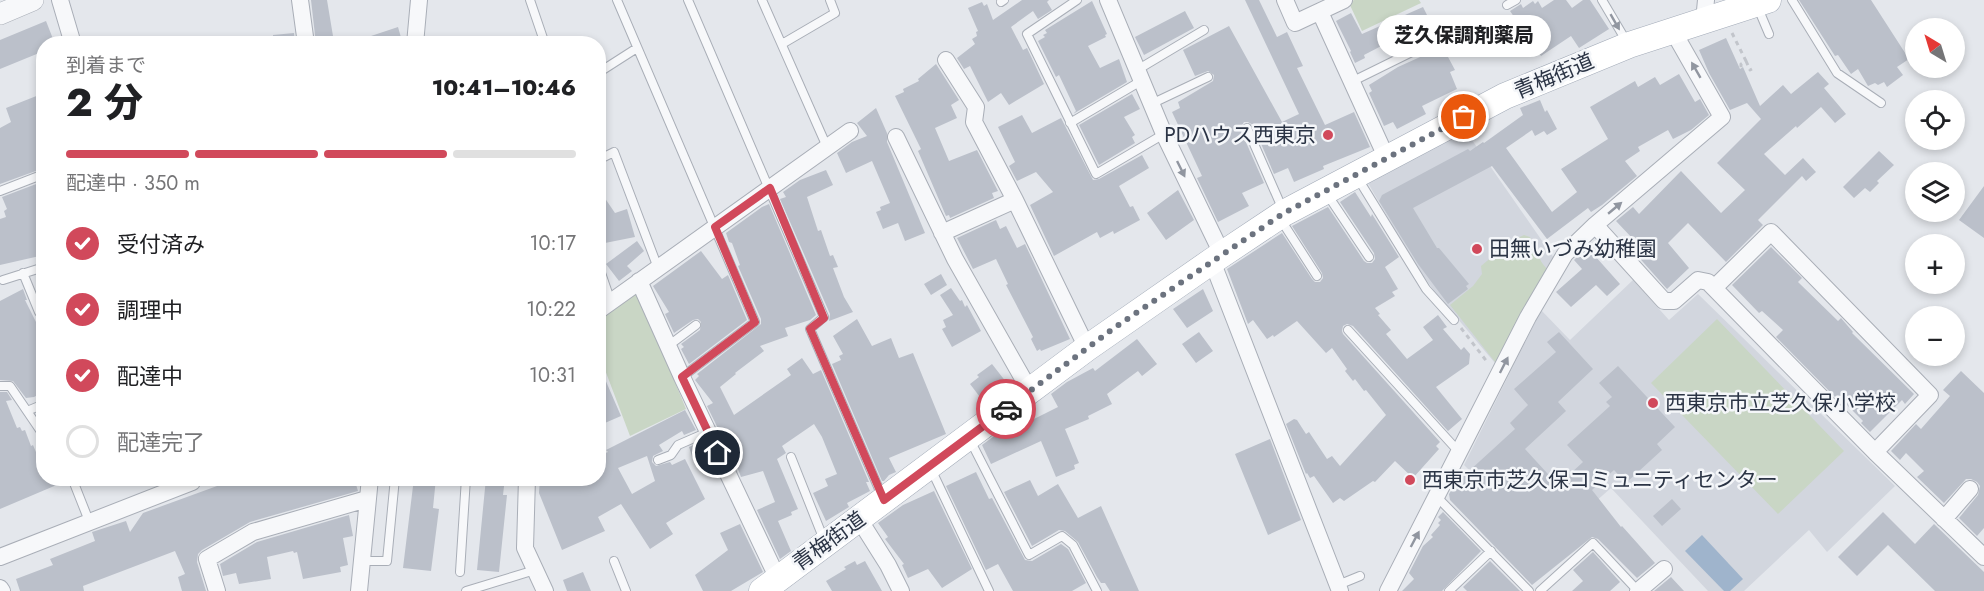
<!DOCTYPE html>
<html lang="ja">
<head>
<meta charset="utf-8">
<style>
  body { margin:0; font-family:Jost,"Noto Sans JP",sans-serif; background:#f2f2f2; color:#202124; height:100vh; display:flex; flex-direction:column; font-size:22px; white-space:nowrap }
  * { box-sizing:border-box; margin:0 }
  p { font-size:20px; color:#757577 }
  .icon { flex:none; width:33px; height:33px; fill:none; stroke:currentColor; stroke-width:2; stroke-linecap:round; stroke-linejoin:round }
  .map { position:relative; flex:1; overflow:hidden }
  .side { position:absolute; left:36px; top:36px; width:570px; height:450px; display:flex; flex-direction:column; background:#fff; border-radius:24px; box-shadow:0 3px 9px #0003 }
  .side>* { flex:none }
  .needle { width:39px; rotate:322deg }
  .controls { position:absolute; left:1905px; top:18px; display:grid; gap:12px }
  .controls a { display:grid; place-items:center; width:60px; height:60px; border-radius:50%; background:#fff; box-shadow:0 3px 9px #0003; font-size:30px }
  .pin { position:absolute; display:grid; place-items:center; width:51px; height:51px; color:#fff; margin:-26px; border:3px solid #fff; border-radius:50%; box-shadow:0 2px 6px #0007 }
  .courier { position:absolute; display:grid; place-items:center; width:60px; height:60px; margin:-30px; border:4px solid #d1495b; border-radius:50%; background:#fff; color:#222; box-shadow:0 2px 8px #0007 }
  .bubble { position:absolute; height:42px; border-radius:21px; background:#fff; box-shadow:0 3px 9px #0003; font-size:20px; font-weight:800; line-height:42px; text-align:center }
  .head em { font-style:normal; font-weight:800 }
  .head div { display:flex; flex-direction:column-reverse }
  .head { display:flex; align-items:center; justify-content:space-between; height:102px; padding:0 30px }
  h1 { font-size:39px; font-weight:800; line-height:45px }
  .bar { display:grid; grid-template-columns:repeat(4,1fr); gap:9px 6px; align-content:center; height:72px; padding:0 30px }
  .bar i { height:8px; border-radius:4px; background:#e0e0e0 }
  .bar .on { background:#d1495b }
  .bar p { grid-column:span 4 }
  ol { padding:0 30px; list-style:none }
  li { display:flex; align-items:center; gap:18px; height:66px }
  li p { margin-inline-start:auto }
  li .icon { padding:6px; border-radius:50%; background:#d1495b; color:#fff; stroke-width:4 }
  li:last-child { color:#757577 }
  li i { width:33px; height:33px; border:3px solid #e0e0e0; border-radius:50% }
  .map>svg:first-child { display:block }
  .built { fill:#d2d6de }
  .green { fill:#c9d6c5 }
  .water { fill:#9fb4cc }
  .building { fill:#bbc0ca; fill-rule:evenodd }
  .lines { fill:none; stroke-linecap:round; stroke-linejoin:round }
  .service-casing { stroke:#a9aeb7; stroke-width:10 }
  .minor-casing { stroke:#a9aeb7; stroke-width:18 }
  .tertiary-casing { stroke:#a9aeb7; stroke-width:22 }
  .primary-casing { stroke:#a3abb8; stroke-width:27 }
  .path { stroke:#c2c5cb; stroke-width:3; stroke-dasharray:4.5 4.5; stroke-linecap:butt }
  .service { stroke:#f7f8fa; stroke-width:8 }
  .minor { stroke:#f7f8fa; stroke-width:16 }
  .tertiary { stroke:#f7f8fa; stroke-width:21 }
  .primary { stroke:#fff; stroke-width:26 }
  .oneway { fill:#9196a0 }
  .done { stroke:#6c737f; stroke-width:6; stroke-dasharray:0 10.8 }
  .route { stroke:#d1495b; stroke-width:8 }
  .poi-dot { fill:#d1495b; stroke:#f4f6f9; stroke-width:2 }
  .labels { text-anchor:middle; dominant-baseline:central; stroke-width:5; stroke-linejoin:round; paint-order:stroke }
  .street-label { font-size:21px; fill:#2b3445; stroke:#f4f6f9 }
  .poi-label { font-size:21px; fill:#2b3445; stroke:#f4f6f9; text-anchor:start }
</style>
</head>
<body>
<div class="map">
<svg width="1984" height="591" viewBox="0 0 1984 591">
  <rect width="100%" height="100%" fill="#e4e7ec"/>
  <path class="built" d="M1465,130L1554,258L1500,369L1435,292L1414,263L1368,183Z
    M1633,280L1669,320L1698,294L1895,486L1827,552L1809,530L1744,591H1708L1611,488L1546,545L1464,465L1541,310L1570,340Z"/>
  <path class="green" d="M1354,0H1419L1421,3L1362,31L1349,3Z
    M1524,235L1530,237C1537,248 1537,259 1547,269L1500,361L1495,362L1450,305L1473,286L1482,274L1481,266L1511,241Z
    M637,289L686,409L630,436L599,354V318Z
    M1717,319L1844,451L1778,514L1651,383Z"/>
  <path class="water" d="M1702,535L1743,579L1730,591H1724L1685,551Z"/>
  <path class="building" d="M311,0H327L334,42L316,44Z
    M1022,0H1049L1047,2L1052,10L1038,19L1033,11L1011,27L1023,50L1027,48L1044,84L1009,105L1001,93L988,102L970,66L964,69L957,58L975,44L972,39L977,36L976,32L978,31L968,8L982,2L984,6L987,4L993,20Z
    M1245,0H1259L1277,37L1287,32L1303,66L1297,68L1325,125L1354,112L1370,147L1323,166L1324,169L1294,182L1288,168L1274,174L1253,125L1248,122H1244L1241,127V131L1264,183L1242,193L1249,206L1218,222L1197,178L1202,176L1172,112L1180,108L1178,102L1213,81L1214,75L1208,71L1195,76L1183,50L1229,26L1282,122L1299,114Z
    M1554,0H1566L1572,8L1583,0H1590L1609,29L1579,48L1571,36L1541,56L1510,11L1521,4L1523,8L1533,1L1535,4L1538,1L1542,8Z
    M1799,0H1871L1909,59L1897,67L1903,75L1887,87L1884,82L1878,85L1875,83L1868,86L1858,69L1851,74L1838,55L1835,56Z
    M1092,1L1107,34L1105,35L1106,37L1088,46L1100,68L1119,59L1127,82L1073,114L1076,111L1059,75L1056,77L1038,41L1045,37L1043,35L1047,33L1045,30Z
    M1423,7L1432,25L1387,43L1364,55L1365,58L1355,63L1350,52L1351,51L1336,21L1351,13L1362,34Z
    M1185,11L1194,28L1144,55L1135,37Z
    M46,21L55,44H44V51L0,69V40Z
    M398,27L402,41L394,44H356V41Z
    M294,33L295,44H273V35Z
    M1726,38L1740,69L1743,67L1760,106L1783,85L1791,94L1818,72L1829,84L1824,88L1846,114L1835,123L1821,107L1797,128L1796,126L1764,154L1785,175L1803,158L1816,172L1806,181L1802,176L1758,220L1763,225L1726,262L1688,223L1668,243L1689,268L1667,289L1627,244L1633,239L1616,221L1633,207L1639,214L1681,171L1721,213L1745,190L1717,163L1761,119L1747,103L1730,110L1709,73L1699,50Z
    M1440,42L1455,70L1450,72L1457,89L1422,106L1426,114L1397,129L1393,122L1384,126L1369,93L1372,91L1369,85L1398,67L1429,53L1427,50Z
    M936,64L959,100L951,105L957,118L935,128L949,161L977,150L998,191L992,193L994,198L950,218L949,215L946,216L918,151L921,149L895,96L904,92L903,89L919,81L918,79Z
    M1679,74L1695,102L1700,99L1709,115L1691,130L1673,139L1668,130L1638,147L1640,151L1625,161L1637,176L1602,205L1591,212L1588,208L1547,239L1492,166L1413,208L1437,248H1439L1469,284L1466,286L1468,289L1448,304L1418,264L1379,201L1382,195L1468,149L1470,151L1483,142L1484,143L1523,115L1520,108L1540,100L1545,112L1547,110L1557,129L1547,135L1544,131L1535,136L1532,130L1506,148L1552,212L1577,192L1561,169L1608,139L1590,107L1635,81L1638,87L1655,77L1660,85Z
    M44,93V168L0,184V128L11,122L6,108Z
    M1132,94L1140,109L1124,117L1135,135L1132,137L1135,143L1099,165L1079,125Z
    M876,108L887,133V142L925,233L905,241L898,223L883,229L876,212L881,210L880,207L890,203L872,161L846,173L837,153L852,142L867,136L857,123Z
    M1022,115L1032,133L1061,118L1093,180L1099,179L1142,155L1149,168L1119,186L1130,207L1133,206L1140,220L1114,234L1113,231L1100,238L1097,232L1054,256L1030,205L1053,192L1036,172L1017,181L1009,166L1015,162L998,127Z
    M1879,151L1894,165L1877,181L1879,183L1870,192L1865,188L1854,198L1843,187Z
    M826,170L833,185L807,197L818,231L821,230L830,256L833,255L838,267L833,268L844,297L853,312L829,321L830,314L780,199L786,197L783,192L800,180Z
    M44,181V255L0,265V219L6,217L4,211L7,209L2,197Z
    M1984,186V238L1959,220Z
    M598,188L615,213L627,209L635,237L600,244L598,234Z
    M1178,190L1194,220L1166,240L1147,213Z
    M1355,192L1371,217L1372,214L1399,257L1385,267L1398,289L1392,292L1395,296L1375,308L1380,314L1378,315L1391,330L1386,334L1407,359L1433,340L1423,327L1438,315L1447,327L1443,329L1461,350L1464,347L1470,354L1469,364L1436,387L1462,419L1448,431L1353,326L1347,324L1343,326L1342,331L1343,334L1440,442L1436,446L1439,449L1413,478L1395,461L1375,482L1373,481L1344,501L1340,498L1333,503L1314,476L1310,478L1307,473L1306,474L1286,424L1294,419L1297,420L1306,434L1309,432L1327,459L1332,456L1340,466L1386,415L1366,390L1364,391L1355,379L1353,381L1345,371L1347,369L1332,348L1326,353L1297,321L1274,337L1273,335L1267,339L1253,320L1248,324L1227,269L1282,233L1312,279L1315,282H1320L1323,278L1322,273L1292,226L1328,207L1364,261L1367,263H1372L1375,259L1374,253L1340,202Z
    M769,204L816,315L810,320L785,328L788,336L760,346L764,351L735,373L736,374L720,387L734,415L791,375L787,369L802,358L813,374L821,370L869,482H866L870,491L847,503L849,507L826,521L813,493L828,486L825,479L837,474L822,437L814,424L782,446L786,453L777,459L798,509L791,512L792,515L778,521L791,551L780,559L757,510L775,502L763,471L741,477L730,448L728,449L707,406L713,403L695,380L699,376L697,374L761,324V319L738,266L740,265L732,243L729,242L726,233L762,207Z
    M996,220L1000,229L1006,226L1017,248L1025,244L1070,339L1041,351L1040,349L1037,351L1031,339L1033,337L1006,285L1008,284L996,259L973,269L957,238Z
    M637,241L644,251L627,266L632,271L619,281L606,264Z
    M1587,247L1620,284L1607,296L1596,285L1571,307L1556,292L1582,269L1574,260Z
    M1771,247L1802,278L1798,282L1838,321L1841,318L1853,332L1852,333L1914,394L1905,404L1902,400L1870,432L1861,423L1863,421L1840,398L1838,400L1776,337L1783,330L1762,311L1759,313L1732,285Z
    M701,251L722,279L728,275L747,320L689,364L681,349L684,347L681,344L700,330L701,322L698,319L693,320L674,333L665,314L669,312L653,286Z
    M941,274L947,285L931,295L924,284Z
    M951,288L960,301L962,300L965,307L967,305L981,331L952,347L942,329L946,327L943,320L953,315L940,295Z
    M23,289L27,300H25L38,326L44,324V392L34,397L26,398L13,381L0,380V301Z
    M1203,289L1213,311L1187,328L1173,309Z
    M857,319L872,346L891,338L899,358L913,353L946,434L889,458L896,472L889,475L884,481H882L832,364L841,360L839,356L843,354L833,336Z
    M1199,332L1213,351L1196,363L1182,344Z
    M1559,332L1593,369L1558,402L1566,411L1525,449L1558,485L1583,462L1567,445L1610,406L1606,402L1612,397L1599,383L1618,366L1675,427L1657,444L1662,450L1626,483L1614,470L1592,490L1621,527L1622,526L1655,563L1637,578L1598,539L1592,537L1532,585L1450,500L1449,494L1457,482L1515,429L1510,423L1528,405L1514,389L1556,352L1547,342Z
    M1137,339L1157,364L1142,376L1138,371L1107,394L1112,404L1088,416L1089,419L1065,429L1079,463L1074,465L1075,469L1056,477L1041,441L991,464L982,445L1020,417L1024,424L1058,407L1051,394L1067,382L1093,368L1095,371Z
    M598,363L621,416L598,426Z
    M992,364L1010,387L986,405L970,384L979,377L977,375Z
    M1961,371L1984,393V528L1977,536L1959,518L1978,495L1980,486L1977,482L1971,479H1966L1944,503L1917,477L1924,471L1906,453L1900,460L1891,451L1916,424L1921,429L1950,396L1943,390Z
    M0,392H7L12,400L6,401L17,428L20,427L22,431L25,430L31,446L33,445L44,471V478H66V481L0,509Z
    M685,410L696,430L684,435L682,431L659,445L663,451L653,456L652,462L656,466L670,462L672,465L685,459L705,499L666,523L673,534L650,549L621,504L598,517L605,531L562,550L539,493L540,478H598V456L608,452L606,450ZM647,456L655,481L632,494L618,468Z
    M1270,439L1301,520L1268,535L1235,454Z
    M701,442L708,457L694,462L689,447Z
    M976,472L989,499L992,498L1025,560L1032,561L1061,544L1068,549L1086,583L1072,591H1013L998,564L986,570L946,486Z
    M227,478H354L358,491L250,522L202,550L198,554L197,562L206,591H182L178,577L185,574L175,551L83,586L84,591H20L16,579L53,565L50,559L95,541L92,532L126,521L130,532L143,513L228,482Z
    M414,478H436L433,508L439,509L431,571L403,568Z
    M486,478H505L503,495H507L499,572L477,570Z
    M1030,480L1038,496L1058,484L1078,518L1101,506L1139,591H1110L1105,583H1101L1097,577L1078,542L1065,531L1059,530L1032,546L1004,492Z
    M934,491L972,569L942,588L928,569L908,578L902,565L904,564L885,539L888,537L878,523L903,505Z
    M1672,499L1681,509L1662,526L1653,516Z
    M1443,512L1481,551L1442,591H1402L1414,579L1409,573L1423,546L1433,537L1431,535L1440,525L1438,523L1441,520L1438,517Z
    M1883,512L1915,544L1934,524L1984,572V591H1935L1888,545L1857,576L1838,557Z
    M349,515L353,536L343,538L348,565L340,567L341,572L303,579L297,552L294,553L293,551L267,557L271,579L239,584L236,573L223,576L220,564L257,542Z
    M740,524L763,572L731,591H703L695,575L728,550L720,533Z
    M1593,552L1620,582L1610,591H1572L1583,581L1573,570Z
    M855,561L857,565L865,561L882,591H832L826,581L846,569L844,567Z
    M1490,561L1520,591H1467L1463,587Z
    M583,572L591,591H567L563,580Z
    M1671,577L1684,591H1654Z"/>
  <g class="lines">
    <g class="service-casing">
      <path id="service" d="M530,0L545,44
        M617,0L755,322L682,377
        M688,0L824,317L810,329L882,496
        M762,0L827,147
        M1077,0L1027,34L1096,174L1164,134
        M1602,0L1628,44
        M1792,0L1837,73L1881,103
        M1001,2L1004,0
        M1507,5L1516,0
        M1758,8L1769,34
        M782,44L835,13L830,0
        M1137,70L1204,30
        M598,73L637,48
        M1351,82L1418,49
        M1151,104L1208,77
        M1070,123L1141,81
        M1247,128L1283,210
        M598,160L614,152L658,268
        M1357,177L1426,289L1454,320
        M0,191L44,174
        M1327,194L1369,257
        M1281,220L1317,276
        M598,264L611,302
        M23,273L39,312
        M3,280L44,267
        M1348,330L1459,452
        M668,346L696,325
        M0,386H10L44,436
        M27,411L44,404
        M970,440L1029,555L1062,536L1073,545L1097,591
        M791,457L824,540
        M658,460L671,455L678,445L708,432
        M931,469L989,591
        M72,478L89,521
        M1437,497L1529,591
        M362,561H387L395,478
        M614,561L626,591
        M460,572L466,478
        M1338,585L1360,576
        M466,591L535,570
        M1449,591L1491,551
        M1540,591L1593,543L1638,591"/>
    </g>
    <g class="minor-casing">
      <path id="minor" d="M60,0L73,44
        M300,0L306,44
        M1108,0L1164,134L1222,254
        M1285,0L1295,23L1344,0
        M1320,12L1387,159
        M1704,21L1706,0
        M415,44L419,0
        M946,60L976,107L974,122L1015,200L1087,348
        M896,137L955,259L1030,391
        M1595,225L1664,301H1674L1698,280L1708,282L1875,452L1984,557
        M942,233L1015,200
        M1212,261L1340,591
        M639,281L682,377L778,579
        M1714,288L1771,232L1930,395L1875,452
        M598,311L850,131
        M527,478L525,548L545,591
        M859,519L888,565L901,591
        M1944,519L1970,489
        M0,557L192,482L193,478
        M0,588L2,591
        M217,591L207,559L253,532L367,499
        M359,591L370,478
        M1388,591L1528,317L1565,254L1595,225L1722,117L1673,31
        M1638,591L1664,569"/>
    </g>
    <g class="tertiary-casing">
      <path id="tertiary" d="M0,14L33,0"/>
    </g>
    <g class="primary-casing">
      <path id="primary" d="M762,591L1087,348L1212,261L1284,213L1505,96L1629,45L1768,0"/>
    </g>
    <path class="path" d="M1732,33L1746,61L1741,64V68
      M1746,61L1750,70L1752,69
      M1461,328L1488,363"/>
    <use href="#service" class="service"/>
    <use href="#minor" class="minor"/>
    <use href="#tertiary" class="tertiary"/>
    <use href="#primary" class="primary"/>
  </g>
  <defs><path id="oneway-solid" d="M-6-.8H1V-3.2L6.5 0L1 3.2V.8H-6Z" transform="scale(1.5)"/></defs>
  <g class="oneway">
    <use href="#oneway-solid" transform="translate(1615 22) rotate(60)"/>
    <use href="#oneway-solid" transform="translate(1696 70) rotate(-120)"/>
    <use href="#oneway-solid" transform="translate(1181 169) rotate(64)"/>
    <use href="#oneway-solid" transform="translate(1615 208) rotate(-40)"/>
    <use href="#oneway-solid" transform="translate(1504 365) rotate(-63)"/>
    <use href="#oneway-solid" transform="translate(1415 539) rotate(-62)"/>
  </g>
  <g class="lines">
    <path class="done" d="M1006,409L1114,328L1284,213L1464,117"/>
    <path class="route" d="M718,453L682,377L755,322L715,227L770,188L824,318L810,329L884,500L1006,409"/>
  </g>
  <g class="poi-dot">
    <circle cx="1328" cy="135" r="6"/>
    <circle cx="1477" cy="249" r="6"/>
    <circle cx="1653" cy="403" r="6"/>
    <circle cx="1410" cy="480" r="6"/>
  </g>
  <g class="labels">
    <g class="street-label">
      <text transform="translate(1554 76) rotate(-23)">青梅街道</text>
      <text transform="translate(829 541) rotate(-36)">青梅街道</text>
    </g>
    <g class="poi-label">
      <text x="1316" y="135" text-anchor="end">PDハウス西東京</text>
      <text x="1489" y="249">田無いづみ幼稚園</text>
      <text x="1665" y="403">西東京市立芝久保小学校</text>
      <text x="1422" y="480">西東京市芝久保コミュニティセンター</text>
    </g>
  </g>
</svg>
<div class="controls">
<a><svg class="needle" viewBox="-14 -14 28 28"><path d="M0-13l5 13h-10z" fill="#e53935"/><path d="M0 13l5-13h-10z" fill="#757577"/></svg></a>
<a><svg class="icon" aria-label="locate" viewBox="0 0 24 24"><circle cx="12" cy="12" r="6"/><path d="M12 2v4M12 18v4M2 12h4M18 12h4"/></svg></a>
<a><svg class="icon" aria-label="layers" viewBox="0 0 24 24"><path d="M12 4l9 5-9 5-9-5zM3 14l9 5 9-5"/></svg></a>
<a>+</a>
<a>−</a>
</div>
<div class="pin" style="left:1464px;top:117px;background:#ea580c"><svg class="icon" aria-label="bag" viewBox="0 0 24 24"><path d="M5 8h14l-1 12H6zM9 8a3 3 0 0 1 6 0"/></svg></div>
<div class="pin" style="left:718px;top:453px;background:#1f2937"><svg class="icon" aria-label="home" viewBox="0 0 24 24"><path d="M3 11l9-7 9 7M6 9v11h12V9"/></svg></div>
<div class="courier" style="left:1006px;top:409px"><svg class="icon" aria-label="car" viewBox="0 0 24 24"><path d="M5 17H2v-5l4-1 3-4h7l3 4 3 1v5h-3M9 17h6M6 11h13"/><circle cx="7" cy="17" r="2"/><circle cx="17" cy="17" r="2"/></svg></div>
<div class="bubble" style="left:1377px;top:15px;width:174px">芝久保調剤薬局</div>
<section class="side">
<div class="head"><div><h1>2 分</h1><p>到着まで</p></div><em>10:41–10:46</em></div>
<div class="bar"><i class="on"></i><i class="on"></i><i class="on"></i><i></i><p>配達中 · 350 m</p></div>
<ol>
<li><svg class="icon" aria-label="check" viewBox="0 0 24 24"><path d="M5 12l5 5 9-10"/></svg>受付済み<p>10:17</p></li>
<li><svg class="icon" aria-label="check" viewBox="0 0 24 24"><path d="M5 12l5 5 9-10"/></svg>調理中<p>10:22</p></li>
<li><svg class="icon" aria-label="check" viewBox="0 0 24 24"><path d="M5 12l5 5 9-10"/></svg>配達中<p>10:31</p></li>
<li><i></i>配達完了</li>
</ol>
</section>
</div>
</body>
</html>
